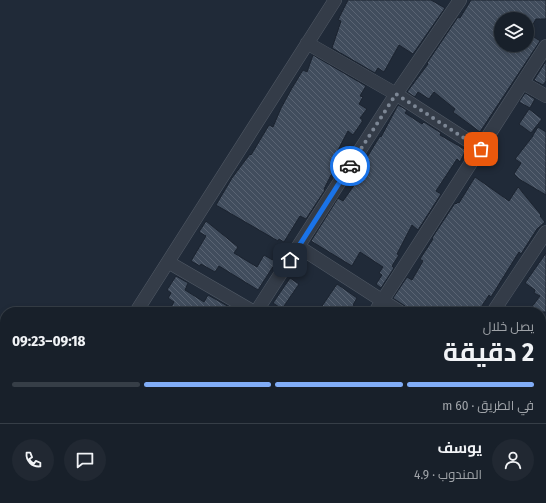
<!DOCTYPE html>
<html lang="ar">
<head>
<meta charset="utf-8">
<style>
  body { margin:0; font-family:"Fira Sans Condensed",Cairo,sans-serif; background:#212832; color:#f1f3f6; direction:rtl; height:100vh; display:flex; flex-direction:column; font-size:15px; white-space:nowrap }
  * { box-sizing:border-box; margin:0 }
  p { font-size:13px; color:#9fa3a8 }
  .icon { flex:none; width:22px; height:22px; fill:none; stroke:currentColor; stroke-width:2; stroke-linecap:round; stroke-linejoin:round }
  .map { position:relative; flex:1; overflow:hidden; direction:ltr }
  .drawer { position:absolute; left:0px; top:307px; width:546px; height:196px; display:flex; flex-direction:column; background:#18202a; border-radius:16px 16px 0 0; box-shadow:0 2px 6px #0003,0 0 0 1px #363e47; direction:rtl }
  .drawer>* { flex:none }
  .tools { position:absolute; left:494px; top:12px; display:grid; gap:8px }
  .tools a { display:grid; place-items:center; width:40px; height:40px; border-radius:50%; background:#18202a; box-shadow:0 2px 6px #0003,0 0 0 1px #363e47; font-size:20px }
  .pin { position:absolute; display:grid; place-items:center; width:34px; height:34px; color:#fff; margin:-17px; border-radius:8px; box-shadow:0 2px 6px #0006 }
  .courier { position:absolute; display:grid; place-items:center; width:40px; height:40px; margin:-20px; border:3px solid #1a73e8; border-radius:50%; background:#fff; color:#222; box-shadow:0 1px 5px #0007 }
  .overview em { font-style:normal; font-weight:700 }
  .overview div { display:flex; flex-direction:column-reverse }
  .overview { display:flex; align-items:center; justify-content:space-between; height:68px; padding:0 12px }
  h1 { font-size:26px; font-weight:700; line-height:30px }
  .bar { display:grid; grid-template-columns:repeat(4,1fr); gap:6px 4px; align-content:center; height:48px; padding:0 12px }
  .bar i { height:5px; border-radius:3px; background:#363e47 }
  .bar .on { background:#81adf7 }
  .bar p { grid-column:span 4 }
  .line { display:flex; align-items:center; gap:10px; padding:0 12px; border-top:1px solid #363e47 }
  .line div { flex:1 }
  .round { display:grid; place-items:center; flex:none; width:42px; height:42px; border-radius:21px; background:#212832 }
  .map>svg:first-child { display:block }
  .building { fill:url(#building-back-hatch); stroke:#1b232f; fill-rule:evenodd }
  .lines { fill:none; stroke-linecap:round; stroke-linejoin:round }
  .street-casing { stroke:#515a66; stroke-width:14 }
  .street { stroke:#343c48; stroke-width:13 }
  .done { stroke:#7c8694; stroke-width:4; stroke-dasharray:0 7.2 }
  .route { stroke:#1a73e8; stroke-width:5 }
</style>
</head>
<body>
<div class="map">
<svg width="546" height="503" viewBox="0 0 546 503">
  <defs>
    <pattern id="building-back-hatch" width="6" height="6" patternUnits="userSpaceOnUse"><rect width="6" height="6" fill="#414d5d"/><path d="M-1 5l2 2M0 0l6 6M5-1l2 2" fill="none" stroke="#5a6473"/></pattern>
  </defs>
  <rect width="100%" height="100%" fill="#202a38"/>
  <path class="building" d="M348,0H431L445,8L413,54L399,45L384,72L378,68L375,73L332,48L341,21L338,20Z
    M471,0H546V19H536L528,33L540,41L480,132L453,112L455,109L434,92L429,99L418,92L415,97L407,92L428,64L427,63L458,17L460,18ZM501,19H527V45H501Z
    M313,55L366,86L360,96L363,97L359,104L367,109L360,118L362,119V122L353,135L348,131L336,154L341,156L329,179L324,189L325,190L306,219L300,216L284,242L279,239L278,241L216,205L232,178L250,154L251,155L269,125L273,127L281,108L292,88L303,70L307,72Z
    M546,61V81L543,85L534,80Z
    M525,93L535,99L530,108L519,102Z
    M398,105L407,110L405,113L422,124L424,122L441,133L440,135L466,150L460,162L457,159L436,191L441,194L418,230L412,225L397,254L399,255L392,266L394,268L381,288L376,284L382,275L379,273L383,267L360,252L352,266L311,241L338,198L343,201L355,184L351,181L358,172L380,136L381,137Z
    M529,109L542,119L531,133L519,124Z
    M538,127L546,132V195L519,179L514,174L521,163L515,159L533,136V135Z
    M475,177L509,201L518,187L541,215L540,216L545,222L537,229L521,254L519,252L491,297L489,295L478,312H408L405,306L393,298L407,277L412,280L423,261L420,259L433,239L432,238L455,203L456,204L458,202L459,203Z
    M206,221L238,247L234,253L257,267L264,255L276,262L258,290L219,266L215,272L201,264L200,266L191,261L206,236L199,232Z
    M546,253V312H528L540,296L534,293L535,290L525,283Z
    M176,276L188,283L185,290L204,302L208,295L238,312H168L174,302L168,298L171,293L167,290Z
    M290,278L299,284L282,309L273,303Z
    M337,284L357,298L353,305L363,312H318Z"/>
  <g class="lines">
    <g class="street-casing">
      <path id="street" d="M307,43L396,94L481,149
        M523,83L546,96
        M299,247L400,312
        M168,262L254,312
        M136,312L335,0
        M256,312L396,94L460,0
        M375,312L546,46
        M493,312L546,232
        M541,424L546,416
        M141,498L144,503
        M532,498L539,503
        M256,503L259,498
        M374,503L377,498
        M485,503L489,498"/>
    </g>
    <use href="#street" class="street"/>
  </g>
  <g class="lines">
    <path class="done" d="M350,166L396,94L481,149"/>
    <path class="route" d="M290,260L350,166"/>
  </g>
</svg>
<div class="tools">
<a><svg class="icon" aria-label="layers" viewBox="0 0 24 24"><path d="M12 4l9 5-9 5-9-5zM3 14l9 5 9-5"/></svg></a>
</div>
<div class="pin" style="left:481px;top:149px;background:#ea580c"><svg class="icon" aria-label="bag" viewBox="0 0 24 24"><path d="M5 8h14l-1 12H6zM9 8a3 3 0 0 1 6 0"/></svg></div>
<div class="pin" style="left:290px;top:260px;background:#1f2937"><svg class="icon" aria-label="home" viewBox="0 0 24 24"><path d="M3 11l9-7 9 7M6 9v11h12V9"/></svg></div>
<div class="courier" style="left:350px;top:166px"><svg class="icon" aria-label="car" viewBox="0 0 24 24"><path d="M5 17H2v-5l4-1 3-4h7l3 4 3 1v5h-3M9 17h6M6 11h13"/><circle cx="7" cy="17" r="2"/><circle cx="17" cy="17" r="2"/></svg></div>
<section class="drawer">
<div class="overview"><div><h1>2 دقيقة</h1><p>يصل خلال</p></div><em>09:18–09:23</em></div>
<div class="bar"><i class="on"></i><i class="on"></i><i class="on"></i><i></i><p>في الطريق · 60 m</p></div>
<div class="line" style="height:72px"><a class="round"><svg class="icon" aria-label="person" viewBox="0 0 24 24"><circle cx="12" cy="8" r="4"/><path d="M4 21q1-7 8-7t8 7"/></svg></a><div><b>يوسف</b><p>المندوب · 4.9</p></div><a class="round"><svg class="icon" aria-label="chat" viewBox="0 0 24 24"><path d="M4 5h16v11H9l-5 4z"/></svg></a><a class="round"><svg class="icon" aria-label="phone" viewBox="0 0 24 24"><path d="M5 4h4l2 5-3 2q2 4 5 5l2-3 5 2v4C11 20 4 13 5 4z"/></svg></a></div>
</section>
</div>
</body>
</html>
